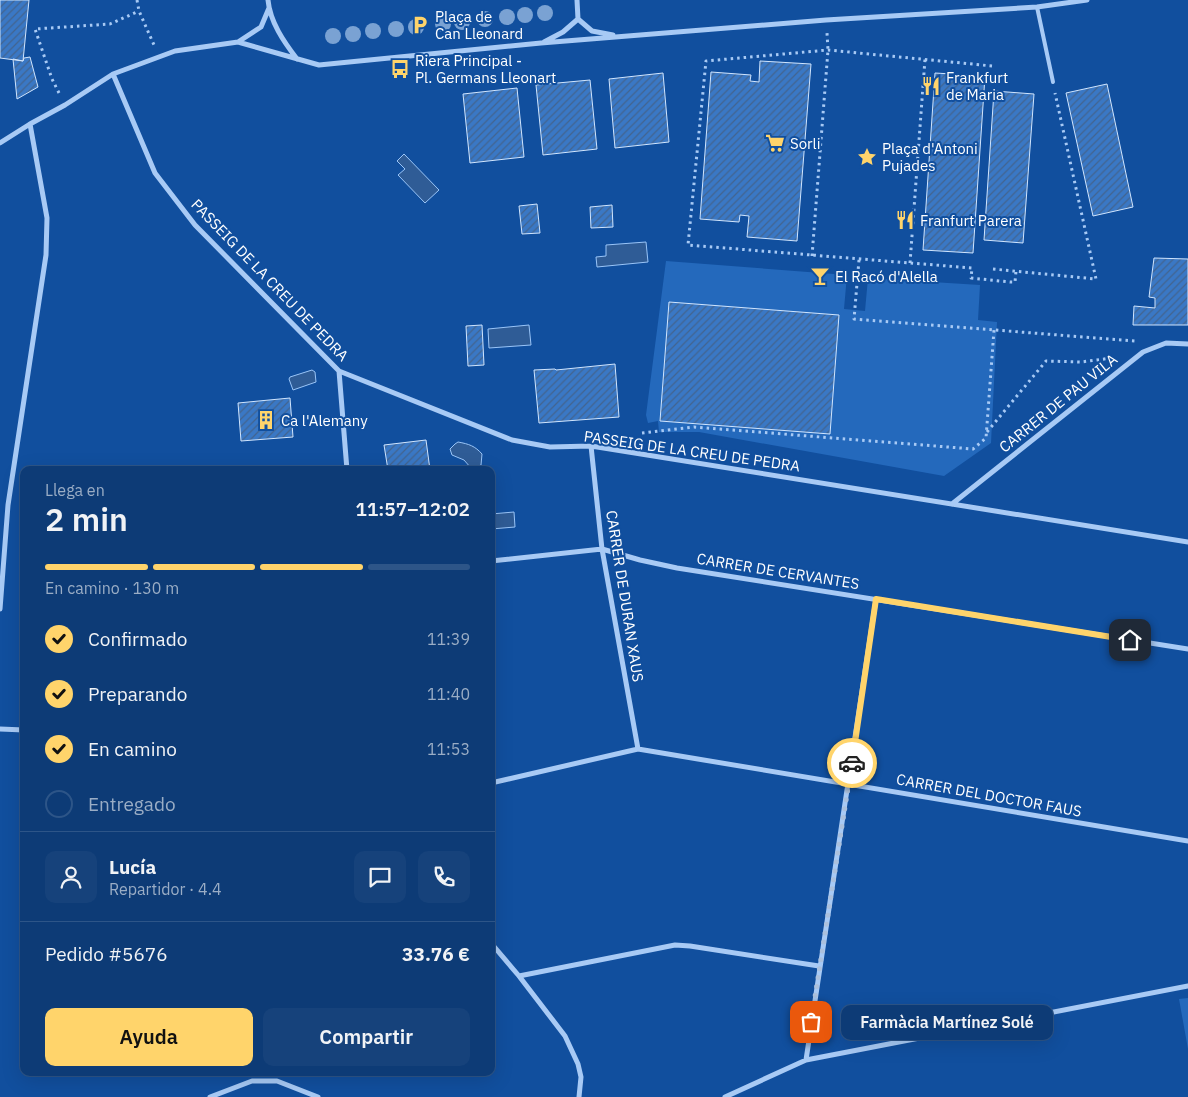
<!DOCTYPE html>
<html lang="es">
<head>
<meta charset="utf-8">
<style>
  body { margin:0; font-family:"IBM Plex Sans",sans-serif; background:#16427b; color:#f1f3f6; height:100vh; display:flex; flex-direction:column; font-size:19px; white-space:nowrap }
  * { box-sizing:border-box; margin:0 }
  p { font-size:16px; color:#9aadc5 }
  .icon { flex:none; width:28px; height:28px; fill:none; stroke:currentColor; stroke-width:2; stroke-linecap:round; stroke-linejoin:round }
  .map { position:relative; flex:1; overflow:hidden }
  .panel { position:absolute; left:20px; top:466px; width:475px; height:610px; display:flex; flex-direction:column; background:#0d3b76; border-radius:10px; box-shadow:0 5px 20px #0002,0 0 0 1px #2d5588 }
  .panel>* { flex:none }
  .pin { position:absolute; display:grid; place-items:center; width:42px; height:42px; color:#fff; margin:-21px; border-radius:10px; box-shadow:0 2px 8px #0006 }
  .courier { position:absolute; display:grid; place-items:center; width:50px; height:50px; margin:-25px; border:4px solid #ffd46b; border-radius:50%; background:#fff; color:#222; box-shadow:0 1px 6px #0007 }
  .bubble { position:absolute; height:35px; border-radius:10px; background:#0d3b76; box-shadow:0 5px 20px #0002,0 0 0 1px #2d5588; font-size:16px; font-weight:600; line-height:35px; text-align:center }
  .head em { font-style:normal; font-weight:600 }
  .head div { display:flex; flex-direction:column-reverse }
  .head { display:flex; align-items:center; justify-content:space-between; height:85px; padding:0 25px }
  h1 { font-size:32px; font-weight:600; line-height:38px }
  .bar { display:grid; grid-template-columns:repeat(4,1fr); gap:8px 5px; align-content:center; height:60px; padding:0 25px }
  .bar i { height:6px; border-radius:4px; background:#2d5588 }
  .bar .current { background:#ffd46b }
  .bar p { grid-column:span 4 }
  .line { display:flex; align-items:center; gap:12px; padding:0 25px; border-top:1px solid #2d5588 }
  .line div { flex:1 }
  .round { display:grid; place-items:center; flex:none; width:52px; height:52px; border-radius:10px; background:#16427b }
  ol { padding:0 25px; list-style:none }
  li { display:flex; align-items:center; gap:15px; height:55px }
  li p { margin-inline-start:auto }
  li .icon { padding:5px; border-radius:50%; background:#ffd46b; color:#111; stroke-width:4 }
  li:last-child { color:#9aadc5 }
  li i { width:28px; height:28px; border:2px solid #2d5588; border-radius:50% }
  .button { display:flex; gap:10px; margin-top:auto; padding:10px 25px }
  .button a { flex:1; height:58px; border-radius:10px; background:#ffd46b; color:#111; font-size:20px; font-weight:600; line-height:58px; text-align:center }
  .button a+a { background:#16427b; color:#f1f3f6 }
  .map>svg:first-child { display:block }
  .park { fill:#2469bc }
  .water { fill:#2f5c96; stroke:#9ac5f8 }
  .building { fill:url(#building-hatch); stroke:#d0e5fe }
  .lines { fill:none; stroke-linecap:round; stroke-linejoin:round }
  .path { stroke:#a8caf5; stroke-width:3; stroke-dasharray:2.5 4; stroke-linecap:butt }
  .lane { stroke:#a8caf5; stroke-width:4 }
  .street { stroke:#a8caf5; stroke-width:5 }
  .tree { fill:#7aa2d3 }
  .done { stroke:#acc1dd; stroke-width:5; stroke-dasharray:0 9 }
  .route { stroke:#ffd46b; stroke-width:6 }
  .labels { text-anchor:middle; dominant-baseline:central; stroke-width:4; stroke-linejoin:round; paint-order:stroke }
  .poi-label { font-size:15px; fill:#fff; stroke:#114f9e; text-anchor:start }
  .street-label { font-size:15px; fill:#fff; stroke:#114f9e }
</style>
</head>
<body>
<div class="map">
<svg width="1188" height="1097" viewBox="0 0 1188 1097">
  <defs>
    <pattern id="building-hatch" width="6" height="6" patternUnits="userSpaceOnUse" patternTransform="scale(1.25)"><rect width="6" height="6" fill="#3a78c5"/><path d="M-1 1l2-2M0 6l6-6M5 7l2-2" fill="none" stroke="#42648f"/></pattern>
  </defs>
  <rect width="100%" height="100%" fill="#114f9e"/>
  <path class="park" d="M666,261L847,275L844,309L865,311L868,278L980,285L978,320L997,322L991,443L944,476L699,432H659L658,421L648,423L646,415Z
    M1188,998V1049L1179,999Z"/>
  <path class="water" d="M404,154L439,190L425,203L398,175L405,169L397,161Z
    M646,242L648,262L597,267L596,257L606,256V245Z
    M529,325L531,345L489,348L488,329Z
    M312,370L315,372L316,382L293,390L289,379L290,377Z
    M458,442C469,444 475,446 482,454L481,465L474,468H471L464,460L452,455L450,449L455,444Z
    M514,512L515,527L491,529V514Z"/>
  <path class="building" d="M0,0H29L23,61L0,58Z
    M30,57L38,87L17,99L13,59L23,61L24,58Z
    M760,61L811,64L797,241L747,237L749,216L740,215L739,222L700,219L711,72L751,75L750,81L759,82Z
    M663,73L669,142L615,148L609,79Z
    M935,73L985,76L973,253L923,250Z
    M590,80L597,149L543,155L536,85Z
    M1107,84L1133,207L1093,216L1066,93Z
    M517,88L524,157L470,163L463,94Z
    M994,91L1034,94L1023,243L984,240Z
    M537,204L540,233L522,234L519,206Z
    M612,205L613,227L591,228L590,207Z
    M1154,258L1188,259V325H1133L1134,306L1155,308V298L1149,297Z
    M669,302L839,315L830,434L660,421Z
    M482,325L484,365L468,366L466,326Z
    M615,364L619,417L539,423L534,370L555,369L556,370Z
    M290,398L293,437L241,441L238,403Z
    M426,440L430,470H388L384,445Z"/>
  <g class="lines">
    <path class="path" d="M137,0L139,11L154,45
      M992,66L828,50L706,61L688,245L972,268L971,278L1010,282H1015L1016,271
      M59,93L52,79L35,29L110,24L139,11
      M812,256L828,50L827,33
      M859,260L854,319L1135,341
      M910,263L925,59
      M993,269L1096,279L1055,93
      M987,432L1046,361L1081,362L1112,358
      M642,433L694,427L973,449L986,438L994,330"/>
    <path class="lane" d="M1037,7L1053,82"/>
    <path class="street" d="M268,0C270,22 284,42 297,59
      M577,0L578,19L592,31L613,35
      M238,42L261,27L269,8
      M544,42L563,32L578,19
      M113,74L155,173L195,225L339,371L512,440L550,447L591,446L1188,542
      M0,143L30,124L65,105L113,74L175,51L238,42L319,65L541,43L826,20L1037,7L1087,0
      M339,371L347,470
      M591,446L602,549L638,749
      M952,504L1143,352L1166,343L1188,344
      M491,561L602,549L640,560L677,568L1188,649
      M0,609L8,505L46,255L47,218L30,124
      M0,729L24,730
      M491,783L638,749L1188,841
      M491,943L519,976L565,1036L578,1064L581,1077L579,1097
      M519,976L675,945L690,946L819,966
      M806,1060L876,599
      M210,1097L252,1081H277L318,1097
      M725,1097L806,1060L1188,986"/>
  </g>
  <g class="tree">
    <circle cx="545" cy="13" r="8"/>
    <circle cx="525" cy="15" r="8"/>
    <circle cx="507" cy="17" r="8"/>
    <circle cx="485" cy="19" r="8"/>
    <circle cx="462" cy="22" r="8"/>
    <circle cx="443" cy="24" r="8"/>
    <circle cx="416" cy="27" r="8"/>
    <circle cx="396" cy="29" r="8"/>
    <circle cx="373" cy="31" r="8"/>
    <circle cx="353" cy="34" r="8"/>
    <circle cx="333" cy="36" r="8"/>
  </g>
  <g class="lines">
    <path class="done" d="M811,1022L852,763"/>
    <path class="route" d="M852,763L876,599L1130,640"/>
  </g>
  <defs>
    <g id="parking-bare" transform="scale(1.5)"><path d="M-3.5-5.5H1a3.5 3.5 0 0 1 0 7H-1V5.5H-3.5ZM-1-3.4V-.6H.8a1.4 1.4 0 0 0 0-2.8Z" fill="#ffd46b" stroke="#114f9e" stroke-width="2.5" paint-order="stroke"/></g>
    <g id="bus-bare" transform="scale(1.5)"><path d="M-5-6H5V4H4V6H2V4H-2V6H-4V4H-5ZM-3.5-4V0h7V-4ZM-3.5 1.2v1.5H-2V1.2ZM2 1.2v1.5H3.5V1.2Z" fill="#ffd46b" stroke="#114f9e" stroke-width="2.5" paint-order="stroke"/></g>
    <g id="restaurant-bare" transform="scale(1.5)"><path d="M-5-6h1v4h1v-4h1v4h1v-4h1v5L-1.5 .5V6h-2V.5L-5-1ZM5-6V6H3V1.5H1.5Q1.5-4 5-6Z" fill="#ffd46b" stroke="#114f9e" stroke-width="2.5" paint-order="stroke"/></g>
    <g id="supermarket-bare" transform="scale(1.5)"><path d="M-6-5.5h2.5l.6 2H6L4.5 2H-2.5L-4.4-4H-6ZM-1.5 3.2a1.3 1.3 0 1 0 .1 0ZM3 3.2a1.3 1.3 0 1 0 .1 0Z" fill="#ffd46b" stroke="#114f9e" stroke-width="2.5" paint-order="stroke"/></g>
    <g id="sight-bare" transform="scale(1.5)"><path d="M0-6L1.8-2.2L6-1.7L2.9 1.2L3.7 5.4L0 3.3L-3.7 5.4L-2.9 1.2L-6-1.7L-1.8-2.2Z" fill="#ffd46b" stroke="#114f9e" stroke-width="2.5" paint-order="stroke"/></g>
    <g id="bar-bare" transform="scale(1.5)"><path d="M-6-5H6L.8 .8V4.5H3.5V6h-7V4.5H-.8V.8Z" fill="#ffd46b" stroke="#114f9e" stroke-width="2.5" paint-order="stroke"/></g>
    <g id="building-bare" transform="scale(1.5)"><path d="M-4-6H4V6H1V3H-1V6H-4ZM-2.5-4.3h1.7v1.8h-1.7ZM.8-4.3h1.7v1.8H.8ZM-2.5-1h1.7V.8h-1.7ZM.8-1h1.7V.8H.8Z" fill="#ffd46b" stroke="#114f9e" stroke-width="2.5" paint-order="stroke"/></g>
  </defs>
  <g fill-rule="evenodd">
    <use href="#parking-bare" x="420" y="25"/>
    <use href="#bus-bare" x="400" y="69"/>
    <use href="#restaurant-bare" x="931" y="86"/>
    <use href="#supermarket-bare" x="775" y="143"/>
    <use href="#sight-bare" x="867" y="157"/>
    <use href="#restaurant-bare" x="905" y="220"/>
    <use href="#bar-bare" x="820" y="276"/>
    <use href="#building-bare" x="266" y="420"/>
  </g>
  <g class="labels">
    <g class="poi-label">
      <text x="435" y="16">Plaça de<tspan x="435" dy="17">Can Lleonard</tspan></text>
      <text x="415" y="60">Riera Principal -<tspan x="415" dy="17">Pl. Germans Lleonart</tspan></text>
      <text x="946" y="77">Frankfurt<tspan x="946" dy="17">de Maria</tspan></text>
      <text x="790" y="143">Sorli</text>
      <text x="882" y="148">Plaça d'Antoni<tspan x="882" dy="17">Pujades</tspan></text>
      <text x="920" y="220">Franfurt Parera</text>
      <text x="835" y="276">El Racó d'Alella</text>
      <text x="281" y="420">Ca l'Alemany</text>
    </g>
    <g class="street-label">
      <text transform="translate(270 280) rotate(46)">PASSEIG DE LA CREU DE PEDRA</text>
      <text transform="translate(1058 403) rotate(-39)">CARRER DE PAU VILA</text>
      <text transform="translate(692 451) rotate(8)">PASSEIG DE LA CREU DE PEDRA</text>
      <text transform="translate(778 571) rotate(9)">CARRER DE CERVANTES</text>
      <text transform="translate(625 596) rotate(81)">CARRER DE DURAN XAUS</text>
      <text transform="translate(989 795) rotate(10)">CARRER DEL DOCTOR FAUS</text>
    </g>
  </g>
</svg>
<div class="pin" style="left:811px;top:1022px;background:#ea580c"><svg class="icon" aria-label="bag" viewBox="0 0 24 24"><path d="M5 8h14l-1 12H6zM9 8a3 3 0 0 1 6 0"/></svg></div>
<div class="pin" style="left:1130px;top:640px;background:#1f2937"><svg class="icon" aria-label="home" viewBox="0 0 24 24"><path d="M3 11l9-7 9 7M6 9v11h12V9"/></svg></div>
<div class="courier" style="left:852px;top:763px"><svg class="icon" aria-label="car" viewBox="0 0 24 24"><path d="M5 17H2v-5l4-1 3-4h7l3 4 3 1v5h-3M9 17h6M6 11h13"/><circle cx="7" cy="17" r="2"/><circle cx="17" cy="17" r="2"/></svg></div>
<div class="bubble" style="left:841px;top:1005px;width:212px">Farmàcia Martínez Solé</div>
<section class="panel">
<div class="head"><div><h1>2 min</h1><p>Llega en</p></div><em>11:57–12:02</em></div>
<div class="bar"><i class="current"></i><i class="current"></i><i class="current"></i><i></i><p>En camino · 130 m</p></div>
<ol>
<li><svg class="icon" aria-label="check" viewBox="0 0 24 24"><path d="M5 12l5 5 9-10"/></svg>Confirmado<p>11:39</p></li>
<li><svg class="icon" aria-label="check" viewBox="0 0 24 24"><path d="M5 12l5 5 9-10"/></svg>Preparando<p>11:40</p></li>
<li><svg class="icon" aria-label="check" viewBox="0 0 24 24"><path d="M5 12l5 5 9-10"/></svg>En camino<p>11:53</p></li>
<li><i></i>Entregado</li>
</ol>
<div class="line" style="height:90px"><a class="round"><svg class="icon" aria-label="person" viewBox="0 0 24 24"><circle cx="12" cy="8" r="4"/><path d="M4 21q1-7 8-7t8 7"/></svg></a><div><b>Lucía</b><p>Repartidor · 4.4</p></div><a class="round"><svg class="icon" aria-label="chat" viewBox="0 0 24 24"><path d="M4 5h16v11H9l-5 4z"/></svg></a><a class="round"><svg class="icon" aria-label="phone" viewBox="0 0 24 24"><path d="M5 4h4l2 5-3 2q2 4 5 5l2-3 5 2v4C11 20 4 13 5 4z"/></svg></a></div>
<div class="line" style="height:65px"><div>Pedido #5676</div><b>33.76 €</b></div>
<div class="button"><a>Ayuda</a><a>Compartir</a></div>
</section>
</div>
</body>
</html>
